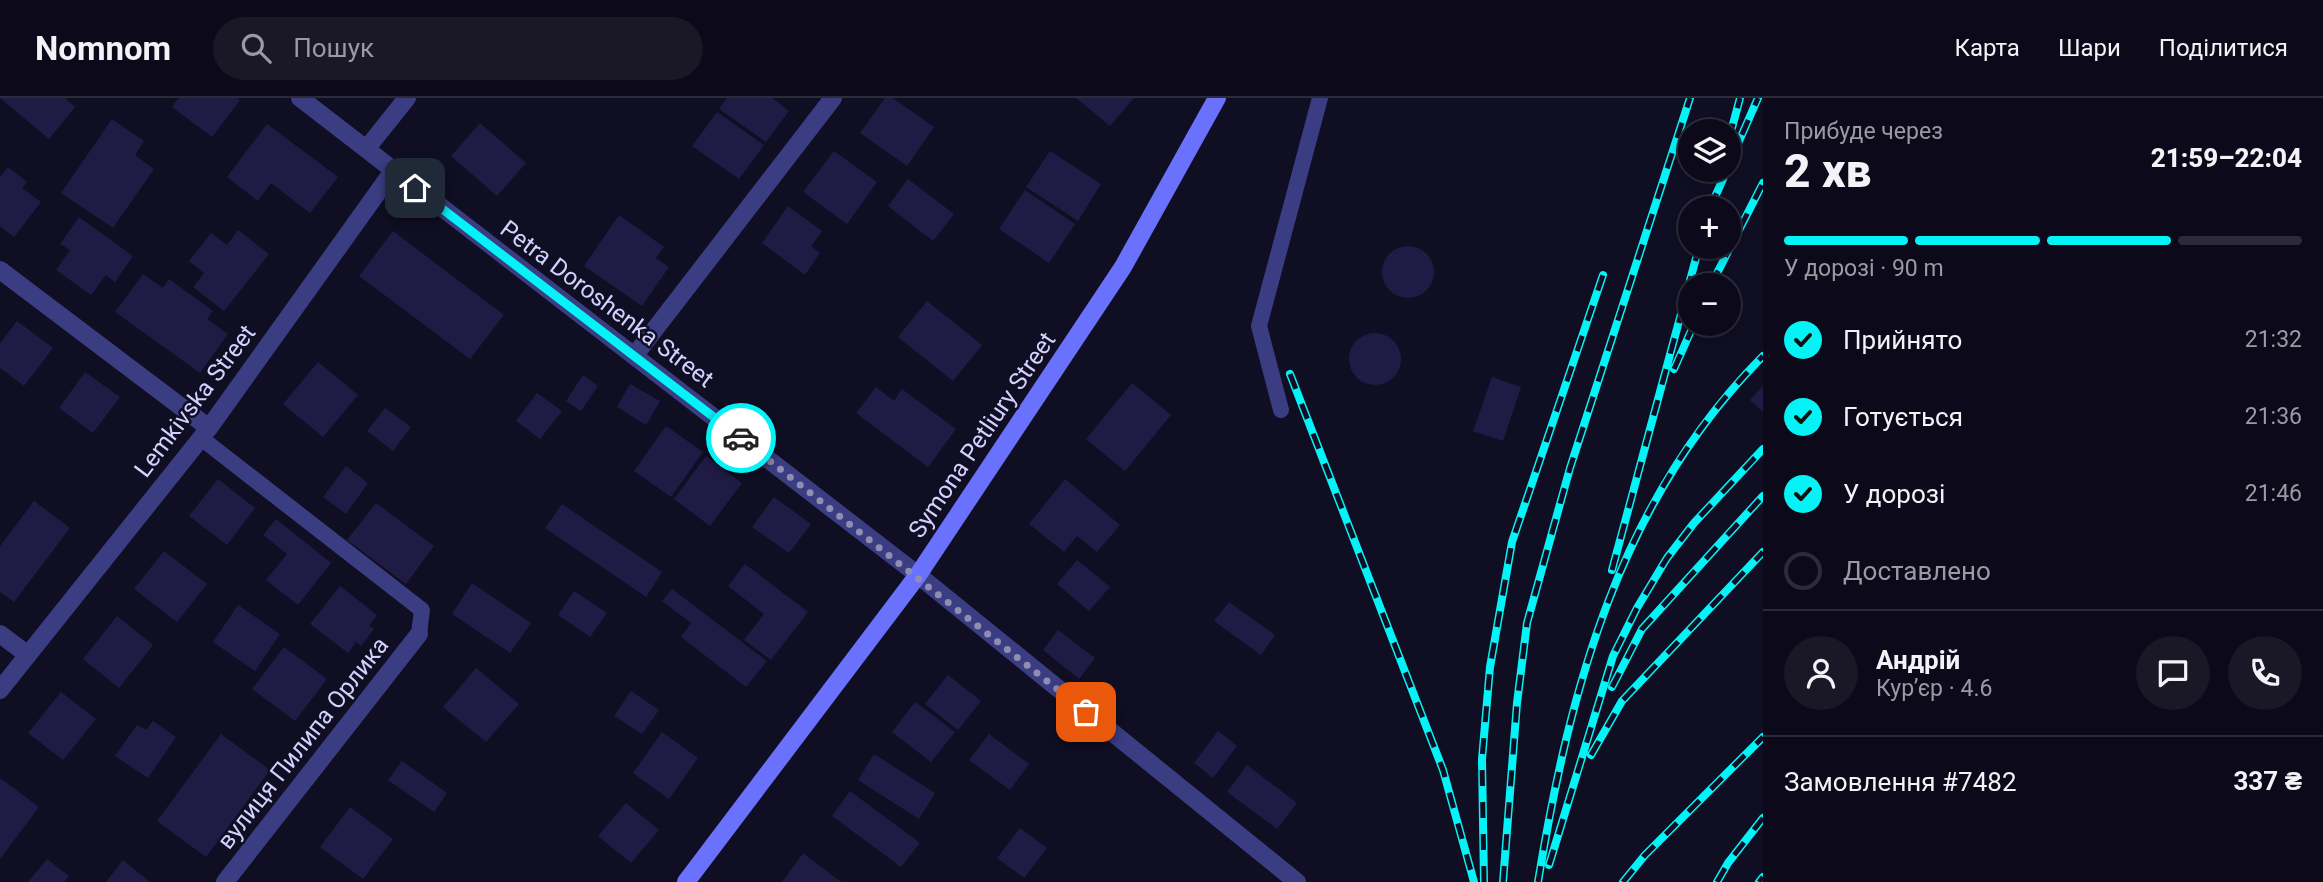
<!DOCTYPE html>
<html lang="uk">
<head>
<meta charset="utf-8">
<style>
  body { margin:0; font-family:Roboto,sans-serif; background:#1a1827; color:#f1f3f6; height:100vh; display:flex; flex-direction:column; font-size:26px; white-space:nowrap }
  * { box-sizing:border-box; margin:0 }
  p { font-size:23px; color:#9a9aa2 }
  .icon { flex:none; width:38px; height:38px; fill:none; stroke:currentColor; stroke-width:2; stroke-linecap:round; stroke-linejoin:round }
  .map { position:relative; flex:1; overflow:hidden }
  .sheet { display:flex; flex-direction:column; background:#0c0a1a; width:560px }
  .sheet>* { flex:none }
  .tools { position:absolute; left:1678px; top:21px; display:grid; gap:14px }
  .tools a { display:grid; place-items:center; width:63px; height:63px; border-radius:50%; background:#0c0a1a; box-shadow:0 4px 10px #0003,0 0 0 2px #2c2b39; font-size:35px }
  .pin { position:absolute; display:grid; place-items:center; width:60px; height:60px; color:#fff; margin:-30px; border-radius:14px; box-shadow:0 4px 10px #0006 }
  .courier { position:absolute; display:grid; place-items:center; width:70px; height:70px; margin:-35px; border:5px solid #04f3f7; border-radius:50%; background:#fff; color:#222; box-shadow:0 2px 9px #0007 }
  .summary em { font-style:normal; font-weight:800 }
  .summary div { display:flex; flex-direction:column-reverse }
  .summary { display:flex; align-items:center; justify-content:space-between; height:119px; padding:0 21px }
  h1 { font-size:46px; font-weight:800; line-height:52px }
  .bar { display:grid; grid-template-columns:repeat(4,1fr); gap:10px 7px; align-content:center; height:84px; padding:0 21px }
  .bar i { height:9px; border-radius:5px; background:#2c2b39 }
  .bar .active { background:#04f3f7 }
  .bar p { grid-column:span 4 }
  .line { display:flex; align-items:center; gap:18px; padding:0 21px; border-top:2px solid #2c2b39 }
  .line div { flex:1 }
  .round { display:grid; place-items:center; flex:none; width:74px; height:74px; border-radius:37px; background:#1a1827 }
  ol { padding:0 21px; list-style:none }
  li { display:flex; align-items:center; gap:21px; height:77px }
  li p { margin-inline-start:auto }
  li .icon { padding:7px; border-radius:50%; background:#04f3f7; color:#111; stroke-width:4 }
  li:last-child { color:#9a9aa2 }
  li i { width:38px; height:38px; border:4px solid #2c2b39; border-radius:50% }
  header { display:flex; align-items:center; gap:42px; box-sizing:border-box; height:98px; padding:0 35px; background:#0c0a1a; border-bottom:2px solid #2c2b39 }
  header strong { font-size:33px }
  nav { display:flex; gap:38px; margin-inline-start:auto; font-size:24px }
  .search { width:490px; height:63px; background:#1a1827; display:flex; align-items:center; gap:18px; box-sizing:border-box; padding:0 24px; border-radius:38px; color:#9a9aa2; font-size:26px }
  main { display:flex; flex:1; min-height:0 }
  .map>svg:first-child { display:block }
  .building { fill:#201b44 }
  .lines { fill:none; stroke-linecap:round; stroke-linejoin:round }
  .service { stroke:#3a3d81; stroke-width:16 }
  .minor { stroke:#3a3d81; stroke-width:18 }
  .secondary { stroke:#6a72fd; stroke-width:18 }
  .rail-casing { stroke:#04f3f7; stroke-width:8 }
  .rail { stroke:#100e23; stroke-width:5; stroke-dasharray:16; stroke-linecap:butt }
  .done { stroke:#8f8db1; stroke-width:7; stroke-dasharray:0 12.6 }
  .route { stroke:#04f3f7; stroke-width:9 }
  .labels { text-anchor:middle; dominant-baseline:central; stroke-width:5; stroke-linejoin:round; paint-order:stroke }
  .street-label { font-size:24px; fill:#d3d1fe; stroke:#100e23 }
</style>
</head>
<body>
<header>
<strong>Nomnom</strong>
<div class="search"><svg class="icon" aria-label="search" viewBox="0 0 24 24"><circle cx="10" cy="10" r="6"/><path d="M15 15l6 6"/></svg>Пошук</div>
<nav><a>Карта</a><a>Шари</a><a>Поділитися</a></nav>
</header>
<main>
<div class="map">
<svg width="1763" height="784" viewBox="0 0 1763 784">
  <rect width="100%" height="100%" fill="#100e23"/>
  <path class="building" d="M0,0H65L75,9L49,41Z
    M179,0H237L240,2L212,39L172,9Z
    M727,0H772L789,13L766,44L719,11Z
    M885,0H893L934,29L907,68L860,35Z
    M1076,0H1134L1110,28Z
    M717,14L764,47L739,81L692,48Z
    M112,21L144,43L135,57L154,71L113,130L61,95Z
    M480,25L526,65L497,98L451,58Z
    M267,26L338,79L310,115L271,85L258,103L227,79Z
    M834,53L877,84L847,126L803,94Z
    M1050,53L1101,86L1078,123L1026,89Z
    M8,69L27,84L22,90L41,104L14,139L0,128V79Z
    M908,81L954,116L933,143L888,108Z
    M1025,92L1075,126L1049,165L999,131Z
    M788,108L822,133L811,148L820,155L805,177L762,145Z
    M619,117L664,149L656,160L669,169L642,208L584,168Z
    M79,119L133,158L115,184L106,177L91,197L56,172L70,152L60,146Z
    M238,132L269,156L224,213L193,189L204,175L189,163L211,135L227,147Z
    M393,133L504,217L470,261L359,178Z
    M1382 174a26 26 0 1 1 52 0a26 26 0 1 1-52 0Z
    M143,176L163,190L169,181L213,213L207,221L228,236L200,275L115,214Z
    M927,203L982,247L953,283L898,239Z
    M17,223L53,250L24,288L0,270V245Z
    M1349 261a26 26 0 1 1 52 0a26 26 0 1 1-52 0Z
    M318,264L358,297L323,339L283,306Z
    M85,274L120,299L93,335L59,310Z
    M583,277L598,288L581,313L566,303Z
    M1492,279L1521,289L1503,343L1473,333Z
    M1132,285L1171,317L1125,373L1086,341Z
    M630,286L660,303L646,327L617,309Z
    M1763,288V314L1750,302Z
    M876,289L894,303L902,291L956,331L928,369L856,315Z
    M537,295L562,313L540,341L516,323Z
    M385,310L411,329L393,353L367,333Z
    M666,328L703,354L671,399L634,373Z
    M706,358L742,385L710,428L674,401Z
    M346,368L368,385L346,416L323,399Z
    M218,381L255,410L227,447L189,418Z
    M1065,381L1120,427L1097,454L1077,438L1064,454L1029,426Z
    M774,399L811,426L789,455L752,429Z
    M34,403L70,430L14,504L0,494V448Z
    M376,405L434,448L406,486L347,442Z
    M562,406L662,474L646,499L545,430Z
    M276,421L331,465L298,507L266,482L287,456L263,437Z
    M164,453L207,486L177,524L134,491Z
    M1077,462L1110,489L1089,513L1057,486Z
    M745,466L808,514L771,562L744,542L764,516L728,488Z
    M472,485L531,525L510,555L452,516Z
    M340,488L377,517L369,528L374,531L361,548L356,544L348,555L310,526Z
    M672,491L767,563L746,589L681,539L691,525L662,503Z
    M574,493L607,515L590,539L558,517Z
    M1229,504L1275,537L1261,557L1214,523Z
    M238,507L280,536L255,573L213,544Z
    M117,518L153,547L119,590L83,561Z
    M1058,532L1095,560L1079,581L1043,552Z
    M284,549L327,581L295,623L252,591Z
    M476,570L519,606L486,644L443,609Z
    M948,577L981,603L958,632L925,606Z
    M631,593L659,612L642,636L614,618Z
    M61,594L96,621L63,662L28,635Z
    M915,604L955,634L931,664L892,634Z
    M153,623L176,639L148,680L115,658L137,627L146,632Z
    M1218,633L1237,648L1213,680L1194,665Z
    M662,634L698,660L669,701L633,675Z
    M221,636L270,672L206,759L157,723Z
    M989,636L1029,666L1010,692L969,662Z
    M874,656L935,695L919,721L858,682Z
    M402,663L447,695L434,714L388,682Z
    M1247,667L1297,705L1277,731L1227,694Z
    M0,680L39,709L0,761Z
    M850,693L920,745L901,769L832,718Z
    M626,705L659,732L631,765L598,738Z
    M350,709L393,741L363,781L320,749Z
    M1020,730L1047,750L1024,780L997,760Z
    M803,755L841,784H782Z
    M47,761L69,778L64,784H28Z
    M123,762L150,784H106Z"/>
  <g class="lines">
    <path class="service" d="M1281,312L1259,228L1320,0
      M201,340L422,512L419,536"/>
    <path class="minor" d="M300,0L918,477L1297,784
      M367,50L407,0
      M0,172L209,330
      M635,257L833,0
      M0,536L28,557
      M0,592L209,330L393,73
      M225,784L419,536"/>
    <path class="secondary" d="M686,784L918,477L1123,169L1217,0"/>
    <g class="rail-casing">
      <path id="rail" d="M1729,41L1740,0
        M1729,66L1758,0
        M1710,110L1727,72
        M1711,187L1763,85
        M1674,271L1694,226
        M1290,276L1443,672L1474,784
        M1612,472L1699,149
        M1612,589L1642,531L1763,398
        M1591,657L1622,603L1763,454
        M1549,767L1613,558L1637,510L1667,460L1694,425L1763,351
        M1484,784L1482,661L1490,569L1512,444L1603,177
        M1503,784L1517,605L1527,525L1570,370L1690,0
        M1538,784C1570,589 1620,402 1763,258
        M1623,784L1645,757L1763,639
        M1717,784L1728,765L1763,720
        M1759,784L1763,779"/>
    </g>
    <use href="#rail" class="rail"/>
  </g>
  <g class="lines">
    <path class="done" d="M741,340L1086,614"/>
    <path class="route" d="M415,90L741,340"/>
  </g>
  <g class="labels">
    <g class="street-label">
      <text transform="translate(607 206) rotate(37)">Petra Doroshenka Street</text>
      <text transform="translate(195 303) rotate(-53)">Lemkivska Street</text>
      <text transform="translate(982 337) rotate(-56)">Symona Petliury Street</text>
      <text transform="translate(303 645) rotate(-52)">вулиця Пилипа Орлика</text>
    </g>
  </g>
</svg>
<div class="tools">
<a><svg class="icon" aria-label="layers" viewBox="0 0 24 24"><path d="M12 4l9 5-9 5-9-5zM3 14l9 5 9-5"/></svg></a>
<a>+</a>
<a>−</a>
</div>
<div class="pin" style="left:1086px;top:614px;background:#ea580c"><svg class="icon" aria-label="bag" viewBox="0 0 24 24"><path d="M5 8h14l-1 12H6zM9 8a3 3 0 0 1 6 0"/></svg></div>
<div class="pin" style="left:415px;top:90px;background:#1f2937"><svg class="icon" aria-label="home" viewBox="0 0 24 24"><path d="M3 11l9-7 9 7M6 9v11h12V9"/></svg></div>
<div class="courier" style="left:741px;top:340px"><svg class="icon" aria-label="car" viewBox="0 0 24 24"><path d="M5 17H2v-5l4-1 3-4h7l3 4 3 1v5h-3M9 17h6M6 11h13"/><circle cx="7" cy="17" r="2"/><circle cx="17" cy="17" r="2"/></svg></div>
</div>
<section class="sheet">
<div class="summary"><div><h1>2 хв</h1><p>Прибуде через</p></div><em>21:59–22:04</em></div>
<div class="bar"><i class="active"></i><i class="active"></i><i class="active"></i><i></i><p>У дорозі · 90 m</p></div>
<ol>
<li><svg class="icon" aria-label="check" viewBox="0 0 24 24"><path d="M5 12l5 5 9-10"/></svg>Прийнято<p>21:32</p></li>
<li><svg class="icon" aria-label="check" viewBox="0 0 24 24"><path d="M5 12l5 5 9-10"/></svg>Готується<p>21:36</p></li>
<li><svg class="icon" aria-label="check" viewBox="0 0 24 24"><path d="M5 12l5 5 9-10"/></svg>У дорозі<p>21:46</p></li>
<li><i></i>Доставлено</li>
</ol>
<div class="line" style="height:126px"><a class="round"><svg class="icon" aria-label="person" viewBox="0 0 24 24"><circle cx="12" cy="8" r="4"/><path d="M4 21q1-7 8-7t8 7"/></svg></a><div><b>Андрій</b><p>Кур’єр · 4.6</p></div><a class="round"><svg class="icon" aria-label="chat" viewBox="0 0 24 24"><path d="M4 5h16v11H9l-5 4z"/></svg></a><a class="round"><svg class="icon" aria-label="phone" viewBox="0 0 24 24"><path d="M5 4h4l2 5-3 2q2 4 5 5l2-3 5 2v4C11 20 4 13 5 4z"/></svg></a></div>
<div class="line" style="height:91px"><div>Замовлення #7482</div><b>337 ₴</b></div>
</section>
</main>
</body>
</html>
